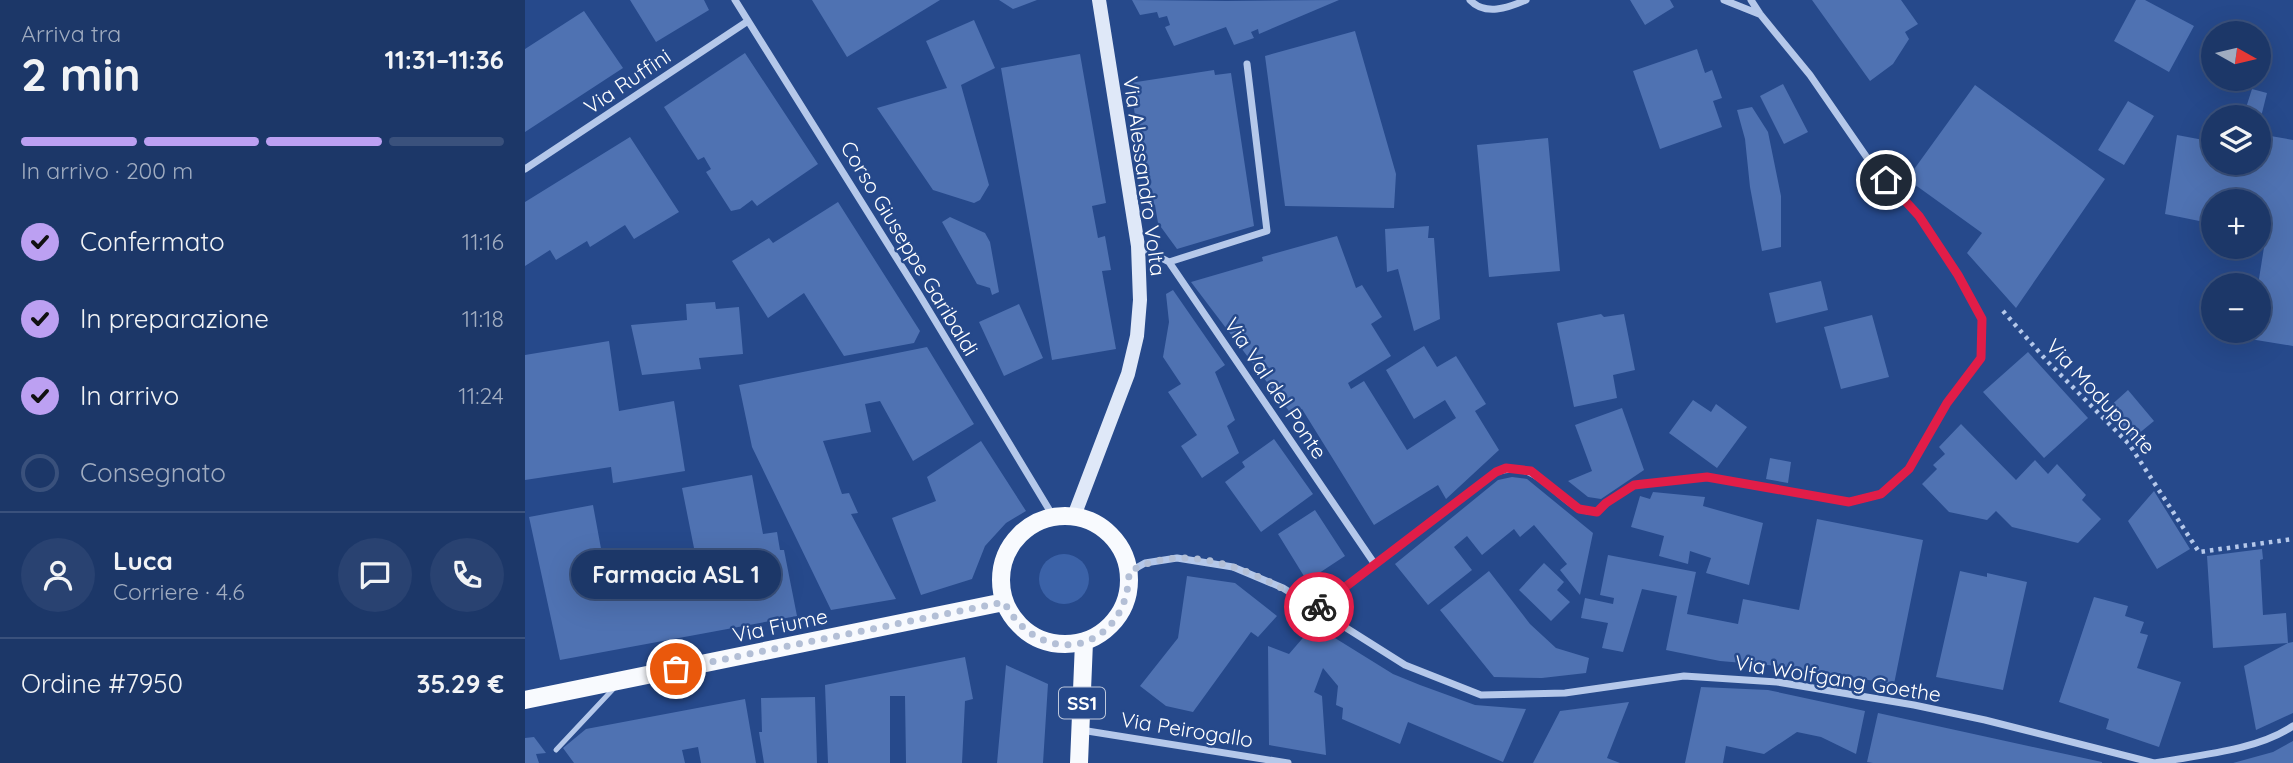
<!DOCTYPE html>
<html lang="it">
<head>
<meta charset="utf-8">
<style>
  body { margin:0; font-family:Quicksand,sans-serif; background:#294271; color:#f1f3f6; height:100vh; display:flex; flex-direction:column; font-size:26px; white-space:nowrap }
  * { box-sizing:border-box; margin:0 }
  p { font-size:23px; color:#a0acc0 }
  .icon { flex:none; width:38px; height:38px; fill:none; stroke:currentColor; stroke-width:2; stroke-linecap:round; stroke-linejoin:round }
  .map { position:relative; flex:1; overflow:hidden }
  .details { display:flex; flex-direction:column; background:#1c3768; width:525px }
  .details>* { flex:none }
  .needle { width:46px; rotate:98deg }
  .controls { position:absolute; left:1676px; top:21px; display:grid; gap:14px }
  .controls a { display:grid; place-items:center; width:70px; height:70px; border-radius:50%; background:#1c3768; box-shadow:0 7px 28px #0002,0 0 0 2px #3a517c; font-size:35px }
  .pin { position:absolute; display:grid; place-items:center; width:60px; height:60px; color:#fff; margin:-30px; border:4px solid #fff; border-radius:50%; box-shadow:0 2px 7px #0007 }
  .courier { position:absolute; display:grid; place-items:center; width:70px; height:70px; margin:-35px; border:5px solid #e11d48; border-radius:50%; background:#fff; color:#222; box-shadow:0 2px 9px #0007 }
  .bubble { position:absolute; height:49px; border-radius:24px; background:#1c3768; box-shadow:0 7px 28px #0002,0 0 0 2px #3a517c; font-size:23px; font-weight:800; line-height:49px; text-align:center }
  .headline em { font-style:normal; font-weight:800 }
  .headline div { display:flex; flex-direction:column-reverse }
  .headline { display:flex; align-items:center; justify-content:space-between; height:119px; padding:0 21px }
  h1 { font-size:46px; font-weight:800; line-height:52px }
  .bar { display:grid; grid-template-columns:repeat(4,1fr); gap:10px 7px; align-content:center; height:84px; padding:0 21px }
  .bar i { height:9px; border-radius:5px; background:#3a517c }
  .bar .selected { background:#bca0f2 }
  .bar p { grid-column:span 4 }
  .line { display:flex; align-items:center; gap:18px; padding:0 21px; border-top:2px solid #3a517c }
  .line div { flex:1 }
  .round { display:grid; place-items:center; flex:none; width:74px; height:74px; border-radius:37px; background:#294271 }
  ol { padding:0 21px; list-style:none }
  li { display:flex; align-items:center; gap:21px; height:77px }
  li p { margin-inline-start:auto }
  li .icon { padding:7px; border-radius:50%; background:#bca0f2; color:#111; stroke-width:4 }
  li:last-child { color:#a0acc0 }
  li i { width:38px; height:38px; border:4px solid #3a517c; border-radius:50% }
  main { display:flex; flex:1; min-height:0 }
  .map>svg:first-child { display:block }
  .green { fill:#3b62a8 }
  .building { fill:#4f72b2 }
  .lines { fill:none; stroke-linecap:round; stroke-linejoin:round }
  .path { stroke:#b5c8ea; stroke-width:4.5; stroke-dasharray:3.5 5; stroke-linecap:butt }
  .service { stroke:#b5c8ea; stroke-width:5 }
  .minor { stroke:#b5c8ea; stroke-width:7 }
  .secondary { stroke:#dfe8f8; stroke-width:14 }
  .primary { stroke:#f8fafe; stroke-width:18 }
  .done { stroke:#b3bfd6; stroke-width:7; stroke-dasharray:0 12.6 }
  .route { stroke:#e11d48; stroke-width:9 }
  .labels { text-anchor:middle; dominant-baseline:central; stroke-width:5; stroke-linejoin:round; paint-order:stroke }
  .shield { fill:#26498b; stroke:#bec8dc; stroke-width:2 }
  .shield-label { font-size:19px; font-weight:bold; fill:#fff }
  .street-label { font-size:21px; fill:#fff; stroke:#26498b }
</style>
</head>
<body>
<main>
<section class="details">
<div class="headline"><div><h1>2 min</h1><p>Arriva tra</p></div><em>11:31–11:36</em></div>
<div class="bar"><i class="selected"></i><i class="selected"></i><i class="selected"></i><i></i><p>In arrivo · 200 m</p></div>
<ol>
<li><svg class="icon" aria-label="check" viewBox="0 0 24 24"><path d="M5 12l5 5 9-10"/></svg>Confermato<p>11:16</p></li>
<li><svg class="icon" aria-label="check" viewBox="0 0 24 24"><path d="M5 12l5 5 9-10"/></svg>In preparazione<p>11:18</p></li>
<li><svg class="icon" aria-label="check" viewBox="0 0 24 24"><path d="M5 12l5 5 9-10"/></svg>In arrivo<p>11:24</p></li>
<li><i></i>Consegnato</li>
</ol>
<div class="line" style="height:126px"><a class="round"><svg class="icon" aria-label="person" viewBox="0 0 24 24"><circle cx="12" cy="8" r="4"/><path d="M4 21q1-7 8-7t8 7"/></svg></a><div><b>Luca</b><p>Corriere · 4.6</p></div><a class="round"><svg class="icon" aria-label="chat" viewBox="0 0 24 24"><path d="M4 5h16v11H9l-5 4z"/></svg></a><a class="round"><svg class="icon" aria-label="phone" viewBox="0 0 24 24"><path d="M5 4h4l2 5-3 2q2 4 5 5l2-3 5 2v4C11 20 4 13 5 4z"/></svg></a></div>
<div class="line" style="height:91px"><div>Ordine #7950</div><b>35.29 €</b></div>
</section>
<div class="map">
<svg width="1768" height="763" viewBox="0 0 1768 763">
  <rect width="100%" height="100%" fill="#26498b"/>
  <path class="green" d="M514 579a25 25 0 1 1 50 0a25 25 0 1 1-50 0Z"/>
  <path class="building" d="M105,0H179L184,10L131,42Z
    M287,0H415L322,57Z
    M474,0H512L488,9Z
    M607,0L702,1L814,0L734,34L733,29L726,32L729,38L709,45L701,27L649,46L640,27L645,25L642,16L634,18L632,12L615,15Z
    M1105,0H1145L1149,7L1120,25Z
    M1287,0H1376L1393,24L1380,32L1384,39L1368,64L1345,81Z
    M1611,0H1620L1669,26L1644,72L1589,41Z
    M59,11L98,68L0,132V49Z
    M449,20L470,68L436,85L464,185L455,200L449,203L408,190L352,108L422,88L401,41Z
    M830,31L871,174L869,208L760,206L740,56Z
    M1172,49L1180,73L1187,70L1197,98L1188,101L1197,127L1135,149L1108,71Z
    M220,53L293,164L232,206L227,200L215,209L206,211L181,172L186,169L179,157L173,160L139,107Z
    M555,54L581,203L567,206L573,238L580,236L586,270L577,271L591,349L527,360L476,68Z
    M689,70L690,75L706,73L729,226L652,249L633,223L630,205L624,206L605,83Z
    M1258,84L1283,132L1259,144L1235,96Z
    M1450,85L1580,179L1491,308L1442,253L1457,233L1382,179Z
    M1727,89L1742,93L1736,117H1718Z
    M1603,101L1629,116L1599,165L1573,150Z
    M1227,107L1243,132L1256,196V247L1237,251L1225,187L1220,139L1212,110Z
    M1734,134L1768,140V346L1725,339L1726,331H1734L1733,285L1741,235L1734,234V201H1689V224L1640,214L1652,135L1689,142V163H1734Z
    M105,137L154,212L109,239L100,225L65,247L62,241L31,260L25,250L0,266V202Z
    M1023,138L1035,271L964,277L952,145Z
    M313,202L395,331L389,343L319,356L279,293L243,318L207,261L244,238L248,243Z
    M425,217L460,233L465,242L474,292L467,295L465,288L452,284L417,222Z
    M904,226L903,238H909L915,319L889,331L873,269L862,272L860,229Z
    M812,236L831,288L837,285L857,317L846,324L866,356L823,383L826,389L839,381L882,450L931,418L920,400L889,419L861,370L899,346L912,367L931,356L961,404L950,411L974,450L921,499L913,485L849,525L777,409L767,415L666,282L738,261L737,257Z
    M1296,281L1303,310L1251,323L1244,293Z
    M648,290L700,365L690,372L710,420L702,426L714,453L677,478L656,446L672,435L643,392L656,384L638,357L644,322L641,294Z
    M190,302L191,309L214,307L218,354L174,358L176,369L117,375L106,325L162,320L161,304Z
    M494,304L518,358L479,376L454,322Z
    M1076,314L1079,317L1099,314L1110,370L1088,375L1092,398L1049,407L1032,323Z
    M1347,315L1364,377L1316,389L1299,327Z
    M84,341L94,411L149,401L160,471L88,483L86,467L0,480V355Z
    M402,347L449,424L388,461L355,401L340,404L346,432L298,441L317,494L324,493L333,513L326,514L371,599L306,610L227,447L214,385Z
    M1503,352L1563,418L1519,458L1458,392Z
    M1603,390L1629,421L1607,439L1582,409Z
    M1168,400L1186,412L1191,404L1222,427L1192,468L1144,433Z
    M1097,408L1119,470L1076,499L1063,497L1043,481L1067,471L1050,425Z
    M1436,424L1491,480L1510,460L1523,474L1532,464L1561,495L1557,500L1576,519L1553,543L1487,527L1471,511L1462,520L1424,512L1397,484L1412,469L1408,465L1420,454L1414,447Z
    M749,439L788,494L736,532L700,482L720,467L717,462Z
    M456,441L501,511L481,523L460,546L447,579L396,595L367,518L411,501L402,477Z
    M1245,458L1266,462L1263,483L1241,479Z
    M227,475L238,534L252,532L255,550H259L272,616L35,660L4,517L68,505L82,581L185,563L182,551L170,553L157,488Z
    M987,477L1002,479L1068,533L1055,595L1035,570L1042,564L1009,525L995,537L989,529L957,555L942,536L929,547L947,570L903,605L870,564L973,480Z
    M1629,491L1665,549L1632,569L1603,521Z
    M1128,492L1180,497L1178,506L1238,523L1224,585L1181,573L1186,558L1165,551L1163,564L1134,556L1139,536L1106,527L1115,496L1125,499Z
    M790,510L820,556L782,581L753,534Z
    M1292,519L1398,540L1369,684L1254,666L1195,661L1141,650L1152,596L1117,589L1098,652L1077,648L1083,623L1056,618L1060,598L1088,604L1089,598L1075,595L1083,555L1171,572L1162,614L1213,624L1218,599L1274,610Z
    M1737,549L1738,559L1735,560L1738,615L1761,613L1763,643L1688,648L1682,556Z
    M1019,563L1039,582L1032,590L1045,602L1026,621L994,590Z
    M964,571L1005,624L1031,648L1064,658L1061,673L1017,678L969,677L915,610Z
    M1435,571L1462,577V573L1502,582L1478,690L1411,677Z
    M662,576L710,583L752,616L733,637L726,632L668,712L641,706L615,686L653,638Z
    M1569,597L1603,606L1600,616L1619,622L1615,633L1623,635L1612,668L1656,682L1634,747L1581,729L1584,719L1534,702Z
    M789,625L868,674L895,685L950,705L1001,709L978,762L883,722L875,744L817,719L818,708L811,705L813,686L798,668L789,692L797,696L801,755L744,745L743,646L764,654Z
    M1768,642V713L1731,730L1719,666L1763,643Z
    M440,657L448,699L440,701L437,763H381L380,696H365V763H303L300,685Z
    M481,665L523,684L518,763H472Z
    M1176,687L1243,690L1340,711L1331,754L1296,737L1272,732L1239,754L1201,746L1198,763H1160Z
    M290,697L292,763H239L234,732H237L236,698Z
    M220,699L231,763H176L173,747L157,750L160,763H49L38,748L61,729Z
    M1104,702L1082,758L1095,763H1008L1035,711Z
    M1353,713L1577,762V763H1348L1342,762Z
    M9,737L21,753L11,754L14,763H0V738Z
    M1768,741V763H1708L1748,752Z"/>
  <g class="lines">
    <path class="path" d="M1478,311L1522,361L1604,444L1674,552L1768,539"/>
    <path class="service" d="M31,750L91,686"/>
    <path class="minor" d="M210,0L394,294L528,516
      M945,0C960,16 983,8 1001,0
      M1199,0L1234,14
      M0,169L223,21
      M614,246L644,262L849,563
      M644,262L742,231L722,64
      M604,572L620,563L652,558L708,567L758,588L880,665L956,695L1040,693L1159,676L1252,682L1389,705L1460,720L1629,763
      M791,609L971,472C1008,459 1023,489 1051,507C1057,511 1065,511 1072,512L1081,503L1109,485L1182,477L1324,502L1356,494L1384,469L1422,403L1456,358L1457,319L1433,275L1394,216L1345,162L1285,75L1235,14L1226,0
      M556,730L763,763
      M1629,763C1673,755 1731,751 1768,726"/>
    <path class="secondary" d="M549,516L603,374L612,336L615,300L613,246L574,0"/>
    <path class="primary" d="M476 580a64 64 0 1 1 128 0a64 64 0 1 1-128 0Z
      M0,700L479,602
      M554,763L559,642"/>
  </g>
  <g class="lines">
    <path class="done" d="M151,669L479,602C516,672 603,652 604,572C664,537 739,575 792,609L794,607"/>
    <path class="route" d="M794,607L971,472L981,468L1006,471L1054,509L1072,512L1081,503L1109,485L1182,477L1324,502L1356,494L1384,469L1422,403L1456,358L1457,319L1433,275L1394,216L1361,180"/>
  </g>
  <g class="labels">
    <rect class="shield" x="534" y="687.5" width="46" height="31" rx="5"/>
    <g class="shield-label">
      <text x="557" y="703">SS1</text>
    </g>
    <g class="street-label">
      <text transform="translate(102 81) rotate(-34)">Via Ruffini</text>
      <text transform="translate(620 176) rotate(82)">Via Alessandro Volta</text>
      <text transform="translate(385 248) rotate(59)">Corso Giuseppe Garibaldi</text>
      <text transform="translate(751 388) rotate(56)">Via Val del Ponte</text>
      <text transform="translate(1576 396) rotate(47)">Via Moduponte</text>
      <text transform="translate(255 625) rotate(-12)">Via Fiume</text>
      <text transform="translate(1313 678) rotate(9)">Via Wolfgang Goethe</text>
      <text transform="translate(662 729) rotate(9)">Via Peirogallo</text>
    </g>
  </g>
</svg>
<div class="controls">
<a><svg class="needle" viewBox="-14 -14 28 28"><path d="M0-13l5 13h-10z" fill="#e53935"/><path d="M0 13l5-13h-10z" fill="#a0acc0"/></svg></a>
<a><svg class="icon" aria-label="layers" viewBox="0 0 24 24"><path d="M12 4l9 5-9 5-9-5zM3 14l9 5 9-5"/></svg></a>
<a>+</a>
<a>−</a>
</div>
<div class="pin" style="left:151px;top:669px;background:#ea580c"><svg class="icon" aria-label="bag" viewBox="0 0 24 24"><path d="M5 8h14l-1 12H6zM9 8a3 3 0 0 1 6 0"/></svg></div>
<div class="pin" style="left:1361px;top:180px;background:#1f2937"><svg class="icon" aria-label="home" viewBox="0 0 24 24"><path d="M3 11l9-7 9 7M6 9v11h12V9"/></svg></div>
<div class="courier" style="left:794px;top:607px"><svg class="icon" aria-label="bike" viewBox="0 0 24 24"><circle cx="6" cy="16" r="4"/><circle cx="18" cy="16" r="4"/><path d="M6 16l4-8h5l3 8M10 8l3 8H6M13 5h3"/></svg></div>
<div class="bubble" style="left:46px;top:550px;width:210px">Farmacia ASL 1</div>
</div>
</main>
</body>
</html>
